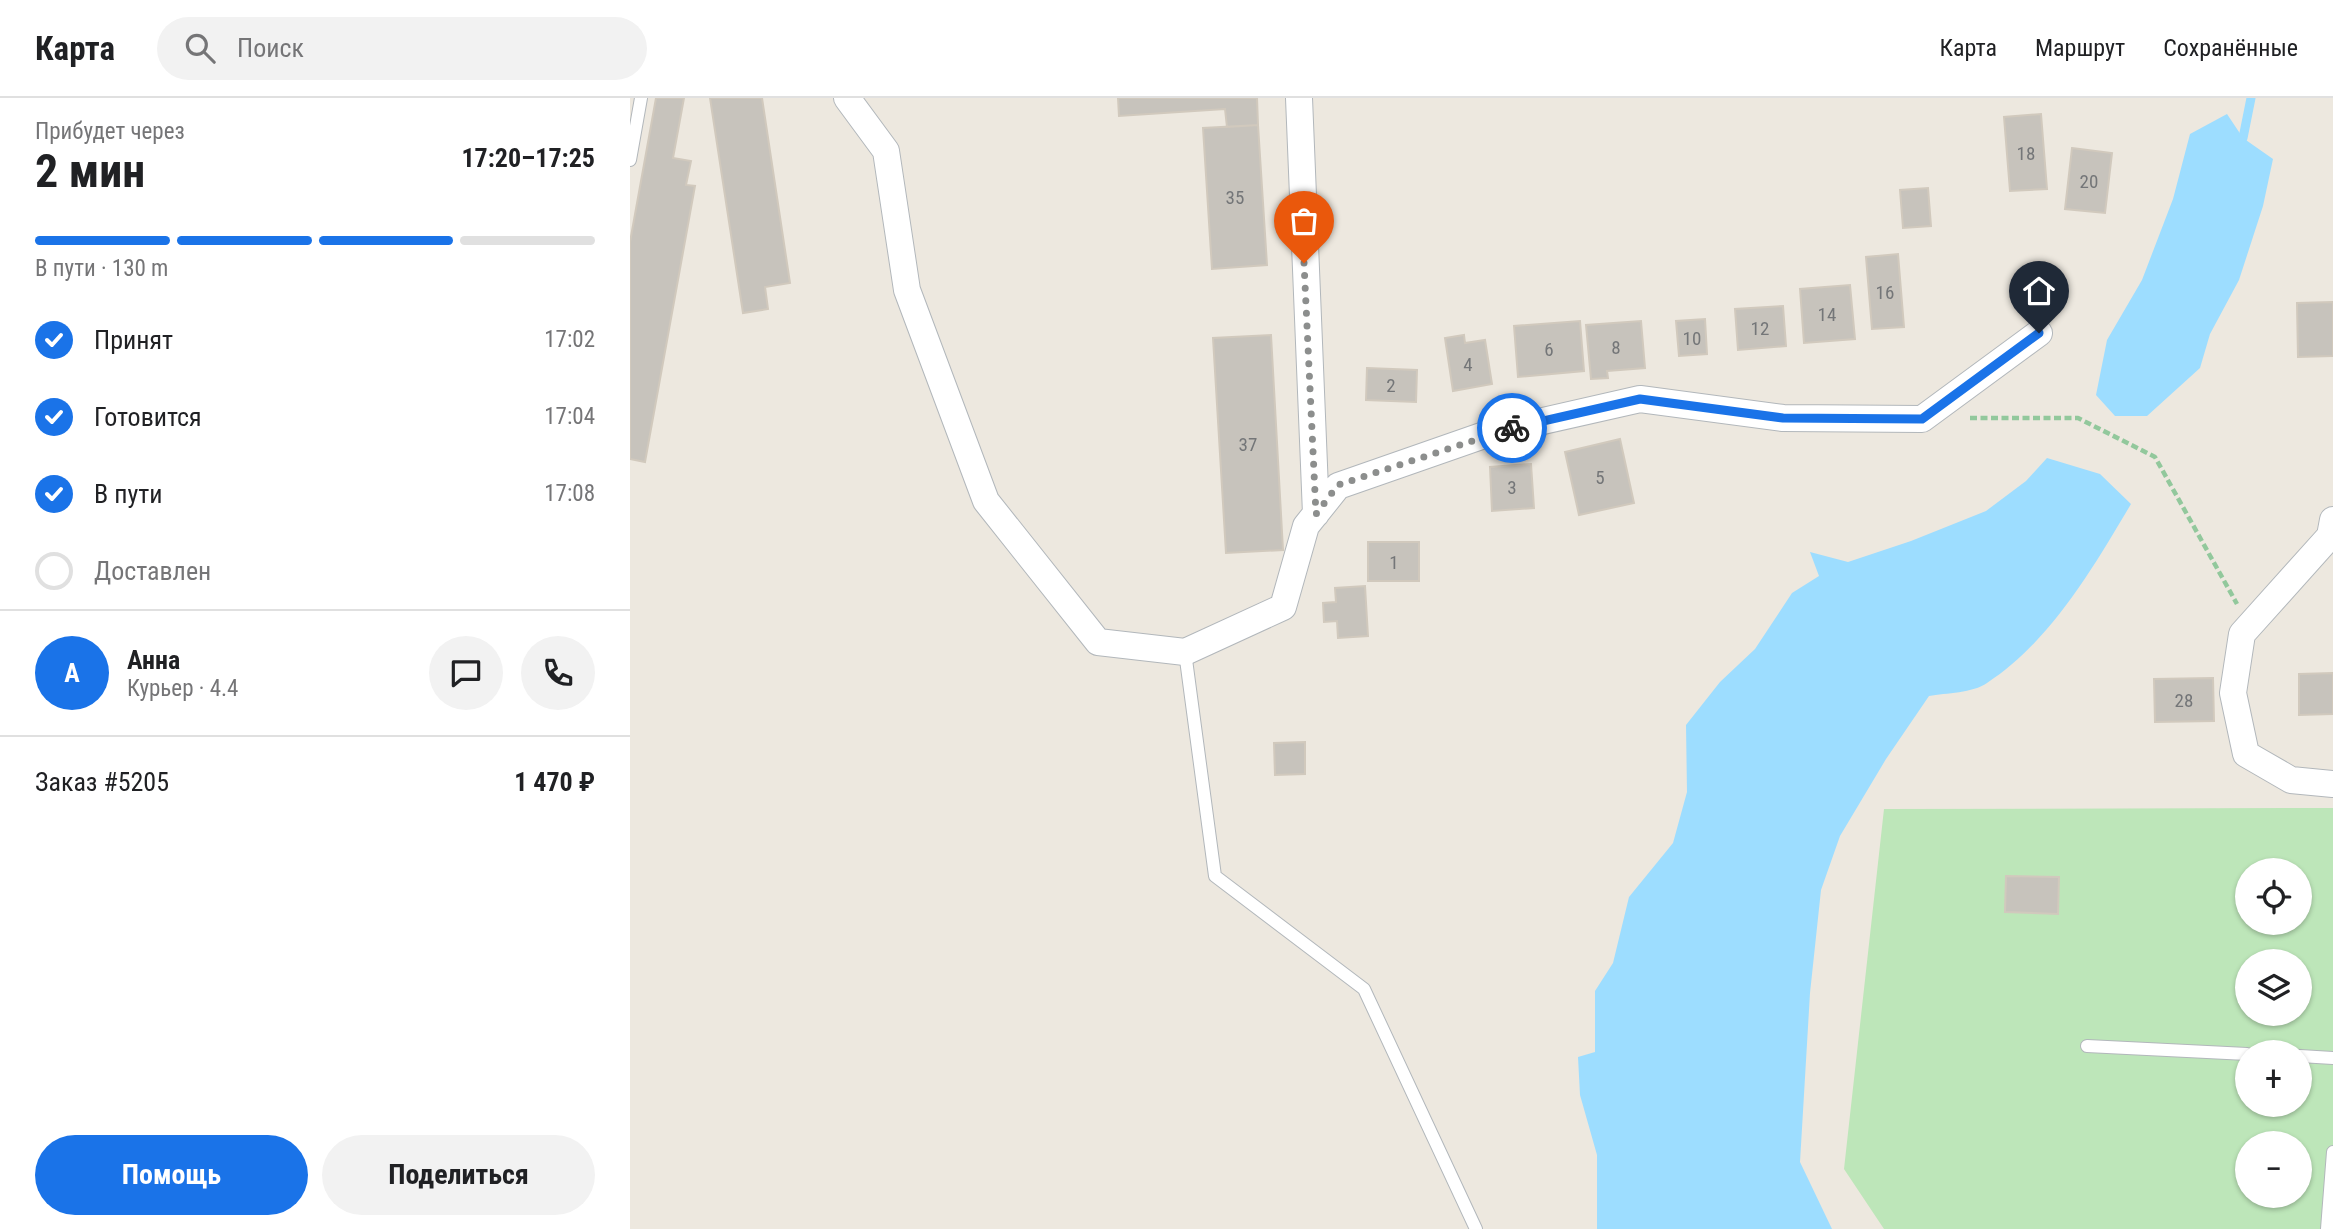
<!DOCTYPE html>
<html lang="ru">
<head>
<meta charset="utf-8">
<style>
  body { margin:0; font-family:"Roboto Condensed",sans-serif; background:#f2f2f2; color:#202124; height:100vh; display:flex; flex-direction:column; font-size:26px; white-space:nowrap }
  * { box-sizing:border-box; margin:0 }
  p { font-size:23px; color:#757577 }
  .icon { flex:none; width:38px; height:38px; fill:none; stroke:currentColor; stroke-width:2; stroke-linecap:round; stroke-linejoin:round }
  .map { position:relative; flex:1; overflow:hidden }
  .panel { display:flex; flex-direction:column; background:#fff; width:630px }
  .panel>* { flex:none }
  .tools { position:absolute; left:1605px; top:760px; display:grid; gap:14px }
  .tools a { display:grid; place-items:center; width:77px; height:77px; border-radius:50%; background:#fff; box-shadow:0 2px 5px #0004; font-size:35px }
  .pin { position:absolute; display:grid; place-items:center; width:60px; height:60px; color:#fff; margin:-72px -30px; border-radius:50% 50% 50% 0; rotate:-45deg; box-shadow:0 0 7px #0007 }
  .pin .icon { rotate:45deg }
  .courier { position:absolute; display:grid; place-items:center; width:70px; height:70px; margin:-35px; border:5px solid #1a73e8; border-radius:50%; background:#fff; color:#222; box-shadow:0 2px 9px #0007 }
  .head em { font-style:normal; font-weight:700 }
  .head div { display:flex; flex-direction:column-reverse }
  .head { display:flex; align-items:center; justify-content:space-between; height:119px; padding:0 35px }
  h1 { font-size:46px; font-weight:700; line-height:52px }
  .bar { display:grid; grid-template-columns:repeat(4,1fr); gap:10px 7px; align-content:center; height:84px; padding:0 35px }
  .bar i { height:9px; border-radius:5px; background:#e0e0e0 }
  .bar .current { background:#1a73e8 }
  .bar p { grid-column:span 4 }
  .line { display:flex; align-items:center; gap:18px; padding:0 35px; border-top:2px solid #e0e0e0 }
  .line div { flex:1 }
  .round { display:grid; place-items:center; flex:none; width:74px; height:74px; border-radius:37px; background:#f2f2f2 }
  ol { padding:0 35px; list-style:none }
  li { display:flex; align-items:center; gap:21px; height:77px }
  li p { margin-inline-start:auto }
  li .icon { padding:7px; border-radius:50%; background:#1a73e8; color:#fff; stroke-width:4 }
  li:last-child { color:#757577 }
  li i { width:38px; height:38px; border:4px solid #e0e0e0; border-radius:50% }
  .primary-button { display:flex; gap:14px; margin-top:auto; padding:14px 35px }
  .primary-button a { flex:1; height:80px; border-radius:42px; background:#1a73e8; color:#fff; font-size:28px; font-weight:700; line-height:80px; text-align:center }
  .primary-button a+a { background:#f2f2f2; color:#202124 }
  header { display:flex; align-items:center; gap:42px; box-sizing:border-box; height:98px; padding:0 35px; background:#fff; border-bottom:2px solid #e0e0e0 }
  header strong { font-size:33px }
  nav { display:flex; gap:38px; margin-inline-start:auto; font-size:24px }
  .search { width:490px; height:63px; background:#f2f2f2; display:flex; align-items:center; gap:18px; box-sizing:border-box; padding:0 24px; border-radius:38px; color:#757577; font-size:26px }
  main { display:flex; flex:1; min-height:0 }
  .map>svg:first-child { display:block }
  .green { fill:#bde6b9; fill-rule:evenodd }
  .water { fill:#9dddff }
  .lines { fill:none; stroke-linecap:round; stroke-linejoin:round }
  .stream { stroke:#9dddff; stroke-width:9 }
  .building { fill:#c7c3bc; stroke:#d1c9bd; stroke-width:2 }
  .lane-casing { stroke:#b2b7bb; stroke-width:14 }
  .street-casing { stroke:#b2b7bb; stroke-width:28 }
  .path { stroke:#92c89c; stroke-width:4.5; stroke-dasharray:7 3.5; stroke-linecap:butt }
  .lane { stroke:#fff; stroke-width:12 }
  .street { stroke:#fff; stroke-width:26 }
  .done { stroke:#8c8e8d; stroke-width:7; stroke-dasharray:0 12.6 }
  .route { stroke:#1a73e8; stroke-width:9 }
  .labels { text-anchor:middle; dominant-baseline:central; stroke-width:6; stroke-linejoin:round; paint-order:stroke }
  .number-label { font-size:19px; fill:#747678 }
</style>
</head>
<body>
<header>
<strong>Карта</strong>
<div class="search"><svg class="icon" aria-label="search" viewBox="0 0 24 24"><circle cx="10" cy="10" r="6"/><path d="M15 15l6 6"/></svg>Поиск</div>
<nav><a>Карта</a><a>Маршрут</a><a>Сохранённые</a></nav>
</header>
<main>
<section class="panel">
<div class="head"><div><h1>2 мин</h1><p>Прибудет через</p></div><em>17:20–17:25</em></div>
<div class="bar"><i class="current"></i><i class="current"></i><i class="current"></i><i></i><p>В пути · 130 m</p></div>
<ol>
<li><svg class="icon" aria-label="check" viewBox="0 0 24 24"><path d="M5 12l5 5 9-10"/></svg>Принят<p>17:02</p></li>
<li><svg class="icon" aria-label="check" viewBox="0 0 24 24"><path d="M5 12l5 5 9-10"/></svg>Готовится<p>17:04</p></li>
<li><svg class="icon" aria-label="check" viewBox="0 0 24 24"><path d="M5 12l5 5 9-10"/></svg>В пути<p>17:08</p></li>
<li><i></i>Доставлен</li>
</ol>
<div class="line" style="height:126px"><b class="round" style="background:#1a73e8;color:#fff">А</b><div><b>Анна</b><p>Курьер · 4.4</p></div><a class="round"><svg class="icon" aria-label="chat" viewBox="0 0 24 24"><path d="M4 5h16v11H9l-5 4z"/></svg></a><a class="round"><svg class="icon" aria-label="phone" viewBox="0 0 24 24"><path d="M5 4h4l2 5-3 2q2 4 5 5l2-3 5 2v4C11 20 4 13 5 4z"/></svg></a></div>
<div class="line" style="height:91px"><div>Заказ #5205</div><b>1 470 ₽</b></div>
<div class="primary-button"><a>Помощь</a><a>Поделиться</a></div>
</section>
<div class="map">
<svg width="1703" height="1131" viewBox="0 0 1703 1131">
  <rect width="100%" height="100%" fill="#ede8df"/>
  <path class="green" d="M1703,710V1131H1254L1214,1071L1254,711ZM1617,772H1670V824H1617ZM1617,863H1670V915H1617ZM1617,954H1670V1006H1617ZM1617,1045H1670V1097H1617Z"/>
  <path class="water" d="M1597,16L1613,40L1643,61L1633,108L1609,182L1580,236L1570,270L1517,318H1485L1466,297L1477,242L1512,182L1543,101L1560,36Z
    M1417,360L1470,376L1501,406C1463,470 1420,544 1357,585C1343,595 1316,595 1299,598L1256,661L1210,738L1191,792L1180,895L1170,1064L1202,1131H967V1057L950,997L948,959L965,954V893L983,865L999,799L1043,745L1057,694L1056,627L1090,584L1125,551L1162,495L1189,478L1180,454L1218,464L1281,443L1356,413L1396,383Z"/>
  <g class="lines">
    <path class="stream" d="M1613,40L1621,0"/>
  </g>
  <path class="building" d="M26,0H54L43,60L61,63L56,87L65,88L15,364L0,361V144Z
    M80,0H132L160,185L135,189L138,211L113,215Z
    M488,0H627L628,27L597,29L595,11L489,18Z
    M1411,16L1417,91L1380,93L1374,19Z
    M628,27L637,167L582,171L573,30Z
    M1442,50L1482,55L1475,115L1435,111Z
    M1298,90L1301,128L1273,130L1270,92Z
    M1268,156L1274,229L1242,231L1236,159Z
    M1220,187L1225,241L1174,245L1170,191Z
    M1703,204V258L1668,259L1667,205Z
    M1153,208L1156,248L1108,252L1105,211Z
    M1075,221L1077,256L1049,258L1046,223Z
    M950,223L954,273L888,279L884,228Z
    M1011,223L1015,270L977,273L978,280L961,281L956,227Z
    M641,237L653,452L596,455L583,240Z
    M834,237L835,245L855,242L862,286L823,293L815,240Z
    M737,270L787,272L786,304L736,302Z
    M990,341L1004,405L949,417L935,354Z
    M901,366L904,410L862,413L860,369Z
    M738,444H789V483H738Z
    M735,488L738,538L708,540L707,523L694,524L693,505L706,504L705,490Z
    M1703,575V616L1669,617V576Z
    M1583,580L1584,623L1525,624L1524,581Z
    M675,644V676L645,677L644,645Z
    M1376,778L1429,779L1428,816L1375,814Z"/>
  <g class="lines">
    <g class="lane-casing">
      <path id="lane" d="M0,62L11,0
        M555,554L585,778L734,891L846,1131
        M1457,948L1617,956
        M1670,958L1703,960
        M1697,1131L1703,1054"/>
    </g>
    <g class="street-casing">
      <path id="street" d="M217,0L256,53L277,192L356,403L468,544L555,554L653,509L676,428L708,388L860,335L1010,301L1153,320L1292,321L1409,235
        M669,0L686,416
        M1703,422L1700,438L1612,536L1603,595L1616,656L1661,682L1703,686"/>
    </g>
    <path class="path" d="M1340,320H1448L1525,359L1607,506"/>
    <use href="#lane" class="lane"/>
    <use href="#street" class="street"/>
  </g>
  <g class="lines">
    <path class="done" d="M674,165L686,416L708,387L882,330"/>
    <path class="route" d="M882,330L1010,301L1153,320L1292,321L1409,235"/>
  </g>
  <g class="labels">
    <g class="number-label">
      <text x="1396" y="55">18</text>
      <text x="1459" y="83">20</text>
      <text x="605" y="99">35</text>
      <text x="1255" y="194">16</text>
      <text x="1197" y="216">14</text>
      <text x="1130" y="230">12</text>
      <text x="1062" y="240">10</text>
      <text x="986" y="249">8</text>
      <text x="919" y="251">6</text>
      <text x="838" y="266">4</text>
      <text x="761" y="287">2</text>
      <text x="618" y="346">37</text>
      <text x="970" y="379">5</text>
      <text x="882" y="389">3</text>
      <text x="764" y="464">1</text>
      <text x="1554" y="602">28</text>
    </g>
  </g>
</svg>
<div class="tools">
<a><svg class="icon" aria-label="locate" viewBox="0 0 24 24"><circle cx="12" cy="12" r="6"/><path d="M12 2v4M12 18v4M2 12h4M18 12h4"/></svg></a>
<a><svg class="icon" aria-label="layers" viewBox="0 0 24 24"><path d="M12 4l9 5-9 5-9-5zM3 14l9 5 9-5"/></svg></a>
<a>+</a>
<a>−</a>
</div>
<div class="pin" style="left:674px;top:165px;background:#ea580c"><svg class="icon" aria-label="bag" viewBox="0 0 24 24"><path d="M5 8h14l-1 12H6zM9 8a3 3 0 0 1 6 0"/></svg></div>
<div class="pin" style="left:1409px;top:235px;background:#1f2937"><svg class="icon" aria-label="home" viewBox="0 0 24 24"><path d="M3 11l9-7 9 7M6 9v11h12V9"/></svg></div>
<div class="courier" style="left:882px;top:330px"><svg class="icon" aria-label="bike" viewBox="0 0 24 24"><circle cx="6" cy="16" r="4"/><circle cx="18" cy="16" r="4"/><path d="M6 16l4-8h5l3 8M10 8l3 8H6M13 5h3"/></svg></div>
</div>
</main>
</body>
</html>
